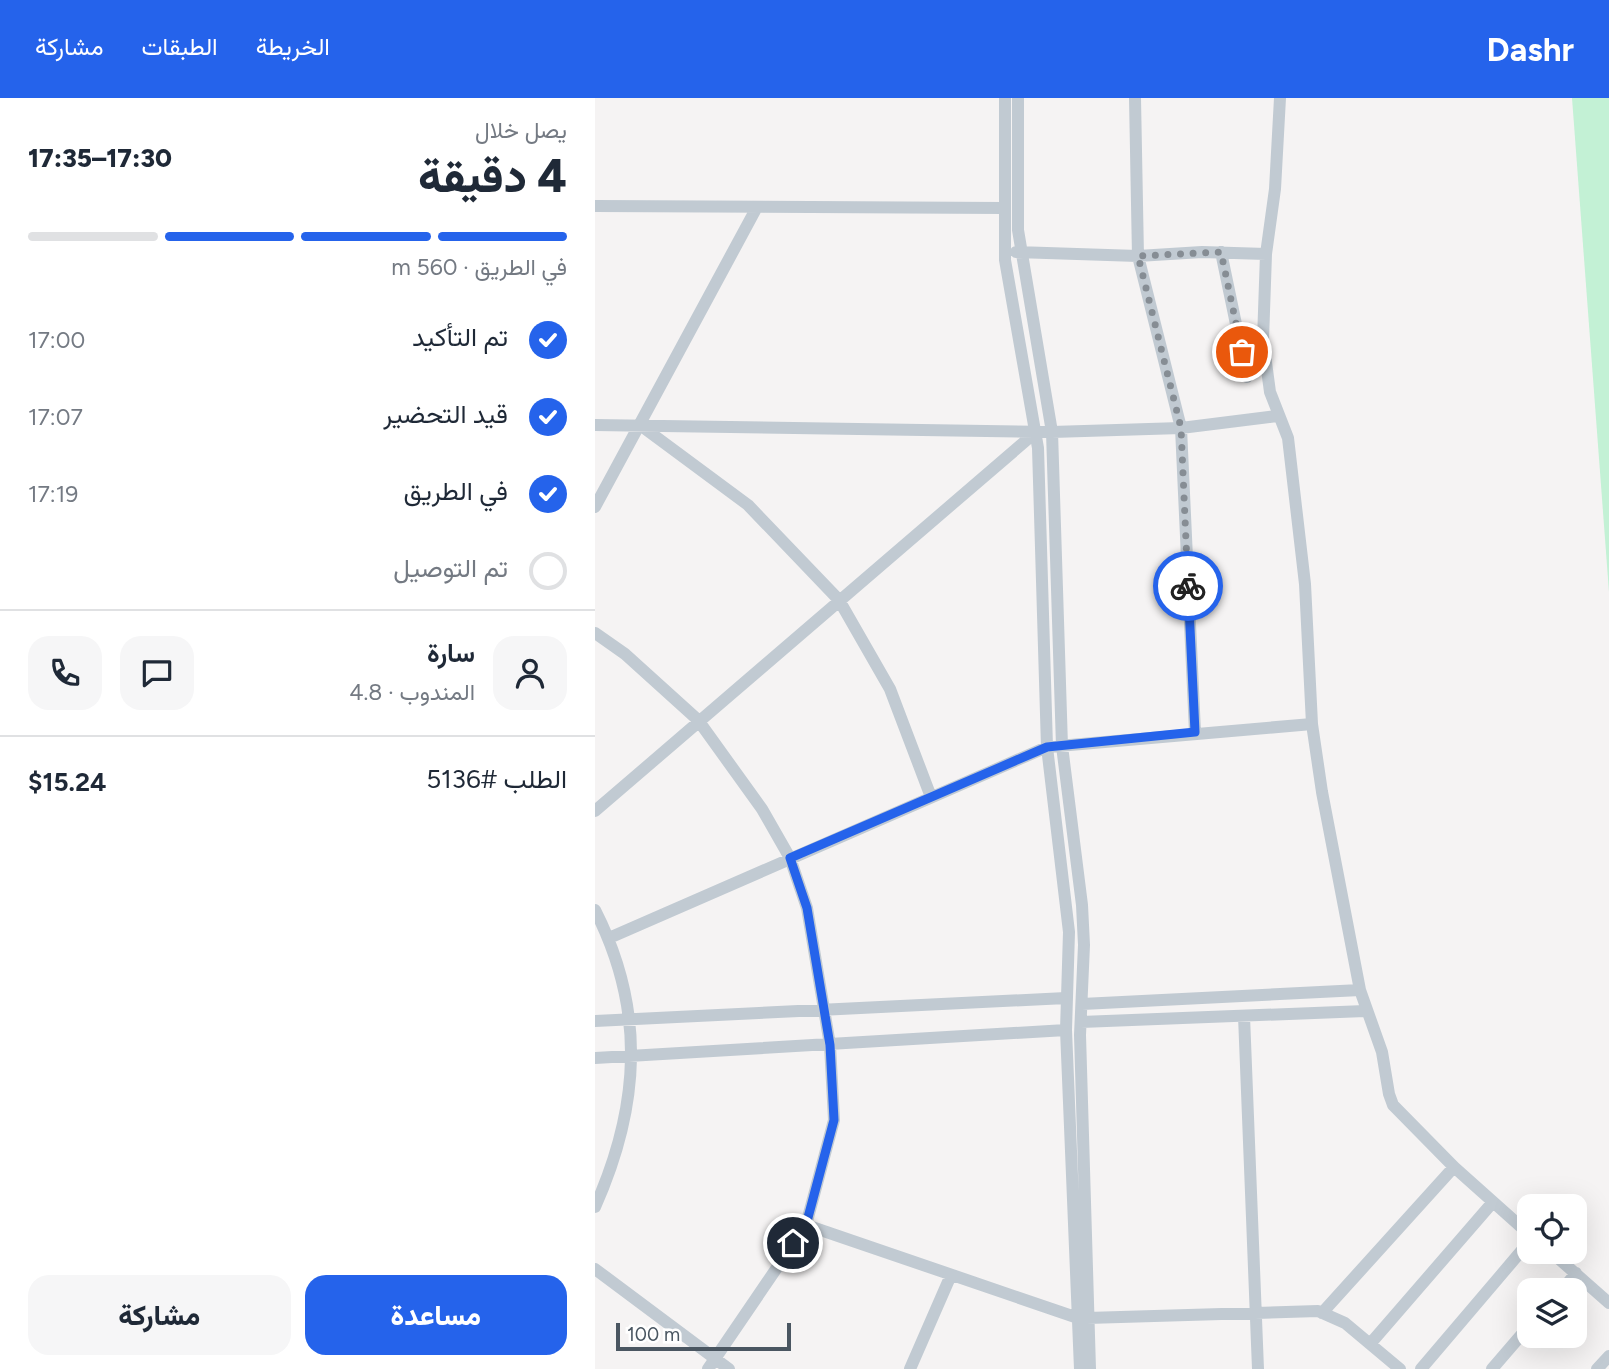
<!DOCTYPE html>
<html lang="ar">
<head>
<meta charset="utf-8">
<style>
  body { margin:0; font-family:Figtree,Vazirmatn,sans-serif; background:#f6f6f7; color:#1f2937; direction:rtl; height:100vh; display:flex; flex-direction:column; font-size:26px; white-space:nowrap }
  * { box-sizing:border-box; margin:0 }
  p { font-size:23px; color:#747a83 }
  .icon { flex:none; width:38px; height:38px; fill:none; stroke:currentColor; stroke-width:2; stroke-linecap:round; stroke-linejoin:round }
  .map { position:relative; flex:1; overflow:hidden; direction:ltr }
  .sheet { display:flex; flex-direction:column; background:#fff; width:595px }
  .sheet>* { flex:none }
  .tools { position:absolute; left:922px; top:1096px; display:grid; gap:14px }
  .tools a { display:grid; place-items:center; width:70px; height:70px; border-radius:14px; background:#fff; box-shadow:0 7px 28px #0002; font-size:35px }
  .scale { position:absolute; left:21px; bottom:18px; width:175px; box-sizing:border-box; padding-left:7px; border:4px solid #4a5661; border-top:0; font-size:19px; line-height:24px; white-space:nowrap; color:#4a5661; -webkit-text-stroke:5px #fff; paint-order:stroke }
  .pin { position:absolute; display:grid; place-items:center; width:60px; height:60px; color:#fff; margin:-30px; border:4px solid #fff; border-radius:50%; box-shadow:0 2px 7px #0007 }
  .courier { position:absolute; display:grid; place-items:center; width:70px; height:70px; margin:-35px; border:5px solid #2563eb; border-radius:50%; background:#fff; color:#222; box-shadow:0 2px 9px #0007 }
  .head em { font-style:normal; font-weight:800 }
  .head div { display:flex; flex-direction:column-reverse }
  .head { display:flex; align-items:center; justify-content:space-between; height:119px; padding:0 28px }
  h1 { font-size:46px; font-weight:800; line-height:52px }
  .bar { display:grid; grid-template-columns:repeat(4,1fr); gap:10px 7px; align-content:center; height:84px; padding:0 28px }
  .bar i { height:9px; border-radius:5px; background:#e0e1e3 }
  .bar .active { background:#2563eb }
  .bar p { grid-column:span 4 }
  .line { display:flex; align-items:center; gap:18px; padding:0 28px; border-top:2px solid #e0e1e3 }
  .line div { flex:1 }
  .round { display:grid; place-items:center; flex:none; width:74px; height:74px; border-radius:21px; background:#f6f6f7 }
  ol { padding:0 28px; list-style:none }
  li { display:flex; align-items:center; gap:21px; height:77px }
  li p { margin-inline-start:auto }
  li .icon { padding:7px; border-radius:50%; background:#2563eb; color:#fff; stroke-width:4 }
  li:last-child { color:#747a83 }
  li i { width:38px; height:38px; border:4px solid #e0e1e3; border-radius:50% }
  .action { display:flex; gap:14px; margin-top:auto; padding:14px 28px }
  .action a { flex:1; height:80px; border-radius:21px; background:#2563eb; color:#fff; font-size:28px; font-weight:800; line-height:80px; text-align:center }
  .action a+a { background:#f6f6f7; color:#1f2937 }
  header { display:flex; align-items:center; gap:42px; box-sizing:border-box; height:98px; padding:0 35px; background:#2563eb; color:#fff }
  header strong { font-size:33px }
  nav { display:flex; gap:38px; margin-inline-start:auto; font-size:24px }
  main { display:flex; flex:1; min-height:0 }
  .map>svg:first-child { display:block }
  .green { fill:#c3f1d5 }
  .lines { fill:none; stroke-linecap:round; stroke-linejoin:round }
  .minor { stroke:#c1cad2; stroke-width:12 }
  .done { stroke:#868d94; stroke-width:7; stroke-dasharray:0 12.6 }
  .route { stroke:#2563eb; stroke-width:9 }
</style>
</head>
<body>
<header>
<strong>Dashr</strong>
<nav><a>الخريطة</a><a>الطبقات</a><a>مشاركة</a></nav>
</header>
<main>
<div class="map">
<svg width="1014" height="1271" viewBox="0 0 1014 1271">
  <rect width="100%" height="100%" fill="#f5f3f3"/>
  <path class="green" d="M977,0H1014V494Z"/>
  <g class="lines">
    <path class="minor" d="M410,0V162L443,350L452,649L474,834L471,932L485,1271
      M423,0V132L457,334L467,648L487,807L489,847L485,937L495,1271
      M540,0L543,158L586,330L600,634
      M685,0L680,91L671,156L668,242L675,294L693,340L710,486L717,626L727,694L765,892L787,954L794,996L798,1007L859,1069L934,1136
      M0,108L409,110
      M421,154L543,158L607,154L671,156
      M626,154L652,279
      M0,327L457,334L586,330L682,318
      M45,327L153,407L244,502L295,591L336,699
      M0,409L162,109
      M0,535L30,556L103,622L167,711L195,760L212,810L235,947L239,1022L211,1127L113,1271
      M0,713L441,334
      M0,812C51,912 45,1008 0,1109
      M14,840L452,649L717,626
      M487,906L765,892
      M649,918L663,1271
      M0,923L471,900
      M486,924L770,913
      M0,960L471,932
      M211,1127L483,1220
      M955,1153L1014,1205
      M0,1171L134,1271
      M967,1192L981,1175
      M727,1215L859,1069
      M492,1220L723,1213L750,1225L805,1271
      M775,1246L898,1104
      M315,1271L356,1177
      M826,1271L934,1144
      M897,1271L934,1228
      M1002,1271L1014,1258"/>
  </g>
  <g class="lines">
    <path class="done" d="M593,488L586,330L543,158L626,154L647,254"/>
    <path class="route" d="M198,1145L211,1127L239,1022L235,947L212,810L195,760L452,649L600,634L593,488"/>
  </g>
</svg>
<div class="tools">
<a><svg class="icon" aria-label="locate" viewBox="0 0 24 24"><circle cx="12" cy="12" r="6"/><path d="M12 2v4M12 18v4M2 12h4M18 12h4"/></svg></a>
<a><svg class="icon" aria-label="layers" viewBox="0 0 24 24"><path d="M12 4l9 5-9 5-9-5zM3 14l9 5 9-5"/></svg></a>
</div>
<div class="scale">100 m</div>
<div class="pin" style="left:647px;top:254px;background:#ea580c"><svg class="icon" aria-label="bag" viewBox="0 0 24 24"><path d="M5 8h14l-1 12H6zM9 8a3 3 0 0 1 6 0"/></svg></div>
<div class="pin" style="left:198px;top:1145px;background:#1f2937"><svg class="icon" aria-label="home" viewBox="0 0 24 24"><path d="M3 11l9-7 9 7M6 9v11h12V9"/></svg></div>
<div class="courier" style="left:593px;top:488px"><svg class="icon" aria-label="bike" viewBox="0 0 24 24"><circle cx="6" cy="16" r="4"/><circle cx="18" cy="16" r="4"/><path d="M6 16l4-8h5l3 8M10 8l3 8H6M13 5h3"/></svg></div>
</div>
<section class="sheet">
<div class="head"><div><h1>4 دقيقة</h1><p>يصل خلال</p></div><em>17:30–17:35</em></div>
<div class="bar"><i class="active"></i><i class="active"></i><i class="active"></i><i></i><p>في الطريق · 560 m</p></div>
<ol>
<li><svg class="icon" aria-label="check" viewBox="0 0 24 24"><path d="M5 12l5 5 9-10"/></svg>تم التأكيد<p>17:00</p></li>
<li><svg class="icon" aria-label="check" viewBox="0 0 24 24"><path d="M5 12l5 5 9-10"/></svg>قيد التحضير<p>17:07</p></li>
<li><svg class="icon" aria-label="check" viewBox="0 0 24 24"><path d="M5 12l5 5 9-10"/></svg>في الطريق<p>17:19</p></li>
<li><i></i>تم التوصيل</li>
</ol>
<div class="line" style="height:126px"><a class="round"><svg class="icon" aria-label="person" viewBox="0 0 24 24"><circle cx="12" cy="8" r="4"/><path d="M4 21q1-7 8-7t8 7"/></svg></a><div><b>سارة</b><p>المندوب · 4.8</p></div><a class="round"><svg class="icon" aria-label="chat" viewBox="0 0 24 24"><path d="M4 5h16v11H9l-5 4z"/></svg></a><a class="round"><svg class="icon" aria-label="phone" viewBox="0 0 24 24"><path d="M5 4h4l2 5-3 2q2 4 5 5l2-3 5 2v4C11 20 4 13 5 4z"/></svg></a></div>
<div class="line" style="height:91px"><div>الطلب #5136</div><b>$15.24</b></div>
<div class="action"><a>مساعدة</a><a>مشاركة</a></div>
</section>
</main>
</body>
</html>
